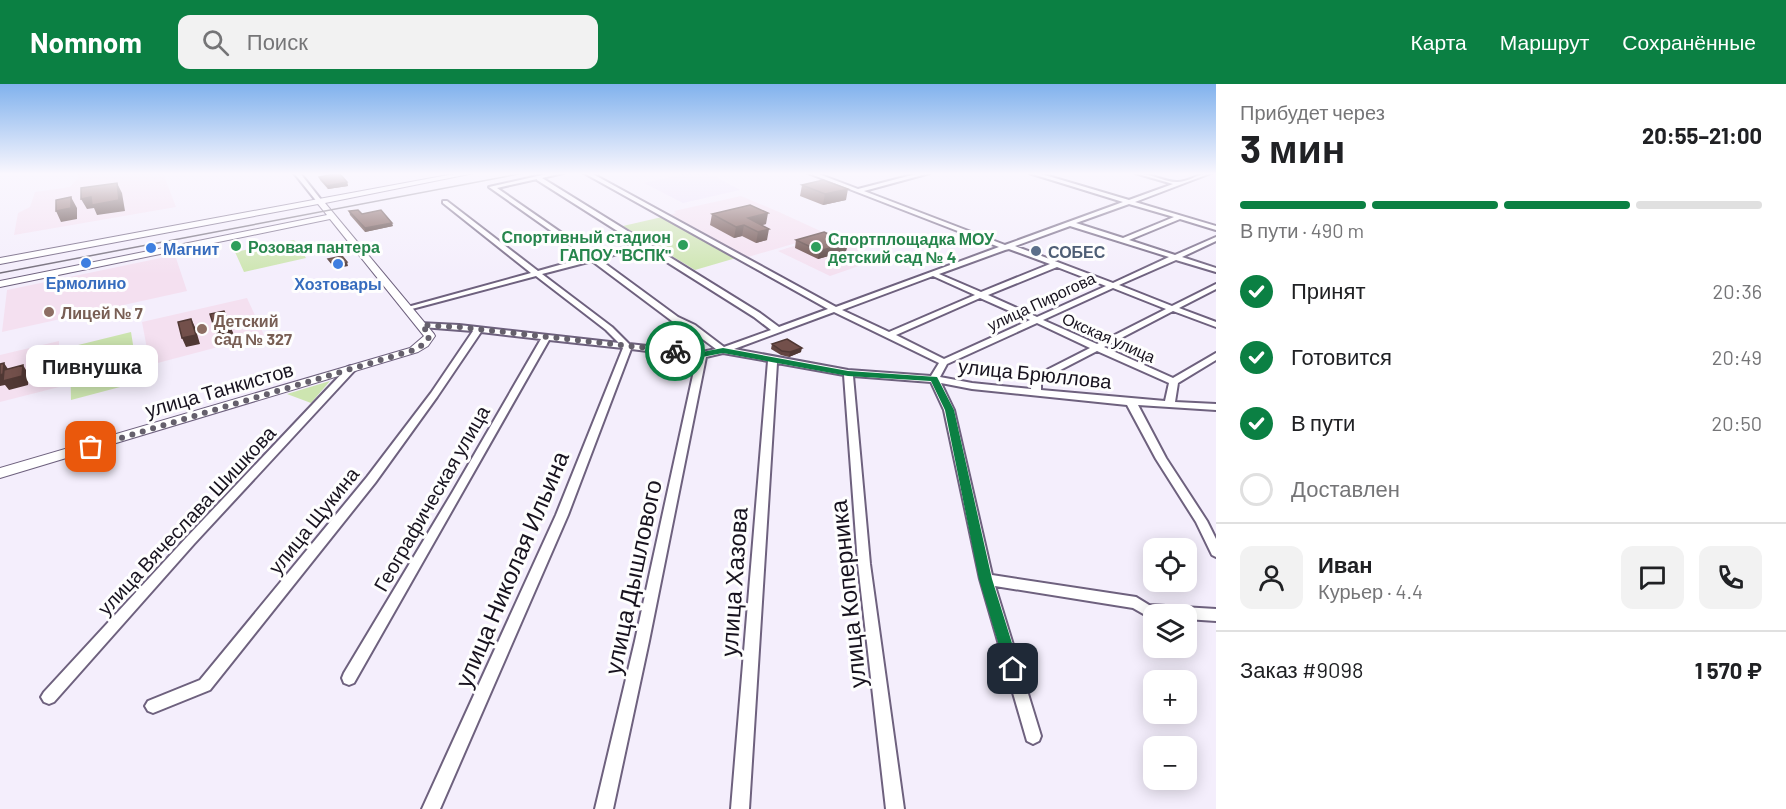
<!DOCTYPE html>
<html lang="ru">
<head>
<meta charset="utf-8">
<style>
  body { margin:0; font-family:Barlow,sans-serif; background:#f2f2f2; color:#202124; height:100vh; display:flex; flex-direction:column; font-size:22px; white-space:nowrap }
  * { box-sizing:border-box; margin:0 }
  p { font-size:20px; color:#757577 }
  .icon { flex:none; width:33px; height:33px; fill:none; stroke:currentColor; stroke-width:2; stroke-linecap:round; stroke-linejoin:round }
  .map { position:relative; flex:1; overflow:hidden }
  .sheet { display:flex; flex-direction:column; background:#fff; width:570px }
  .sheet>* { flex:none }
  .tools { position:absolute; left:1143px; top:454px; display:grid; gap:12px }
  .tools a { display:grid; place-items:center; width:54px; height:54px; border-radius:12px; background:#fff; box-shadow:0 3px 15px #0003; font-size:30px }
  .pin { position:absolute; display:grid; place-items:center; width:51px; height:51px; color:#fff; margin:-26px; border-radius:12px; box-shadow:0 3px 9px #0006 }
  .courier { position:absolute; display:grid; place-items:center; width:60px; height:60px; margin:-30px; border:4px solid #0b8043; border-radius:50%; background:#fff; color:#222; box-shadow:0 2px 8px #0007 }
  .bubble { position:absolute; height:42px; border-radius:12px; background:#fff; box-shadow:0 3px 15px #0003; font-size:20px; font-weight:700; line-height:42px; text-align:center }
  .overview em { font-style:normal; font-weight:700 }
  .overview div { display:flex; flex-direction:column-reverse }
  .overview { display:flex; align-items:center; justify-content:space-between; height:102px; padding:0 24px }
  h1 { font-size:39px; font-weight:700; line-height:45px }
  .bar { display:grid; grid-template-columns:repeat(4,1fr); gap:9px 6px; align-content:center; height:72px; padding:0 24px }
  .bar i { height:8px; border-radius:4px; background:#e0e0e0 }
  .bar .on { background:#0b8043 }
  .bar p { grid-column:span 4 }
  .line { display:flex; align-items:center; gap:15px; padding:0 24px; border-top:2px solid #e0e0e0 }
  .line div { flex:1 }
  .round { display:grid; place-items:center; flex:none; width:63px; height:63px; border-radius:12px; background:#f2f2f2 }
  ol { padding:0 24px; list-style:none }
  li { display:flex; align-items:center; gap:18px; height:66px }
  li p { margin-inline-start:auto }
  li .icon { padding:6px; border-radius:50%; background:#0b8043; color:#fff; stroke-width:4 }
  li:last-child { color:#757577 }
  li i { width:33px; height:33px; border:3px solid #e0e0e0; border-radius:50% }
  header { display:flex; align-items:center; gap:36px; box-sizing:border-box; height:84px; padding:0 30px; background:#0b8043; color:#fff }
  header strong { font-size:28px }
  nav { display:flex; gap:33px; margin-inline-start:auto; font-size:21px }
  .search { width:420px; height:54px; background:#f2f2f2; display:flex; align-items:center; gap:15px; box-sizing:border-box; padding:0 21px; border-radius:12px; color:#757577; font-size:22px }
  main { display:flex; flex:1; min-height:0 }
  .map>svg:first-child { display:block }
  .built { fill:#ece1fa }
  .education { fill:#f4e0f0 }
  .green { fill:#cde5b0 }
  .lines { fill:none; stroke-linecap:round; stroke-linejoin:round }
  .minor-casing { stroke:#6e617e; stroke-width:4 }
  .major-casing { stroke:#6e617e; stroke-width:2 }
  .minor { fill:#fff; fill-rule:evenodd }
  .major { fill:#fff; fill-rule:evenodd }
  .tram { stroke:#716b78; stroke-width:1.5 }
  .wall { fill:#634540 }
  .shaded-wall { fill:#503834 }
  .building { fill:#73504b; stroke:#503834; stroke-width:1.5 }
  .route { fill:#0b8043 }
  .done { stroke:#65606c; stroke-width:6; stroke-dasharray:0 10.8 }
  .leisure-dot { fill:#2e9e5b; stroke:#fefefe; stroke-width:2 }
  .shop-dot { fill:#3f7fe0; stroke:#fefefe; stroke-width:2 }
  .service-dot { fill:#5c6f8a; stroke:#fefefe; stroke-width:2 }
  .education-dot { fill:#8d6e63; stroke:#fefefe; stroke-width:2 }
  .labels { text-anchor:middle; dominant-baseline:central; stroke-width:6; stroke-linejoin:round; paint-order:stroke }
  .far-leisure-label { font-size:16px; font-weight:bold; fill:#27864d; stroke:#fefefe; text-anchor:start }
  .far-shop-label { font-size:16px; font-weight:bold; fill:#366cbe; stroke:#fefefe }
  .far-service-label { font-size:16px; font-weight:bold; fill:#4e5e75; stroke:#fefefe; text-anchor:start }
  .far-street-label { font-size:16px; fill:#18131f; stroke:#fefefe }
  .far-education-label { font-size:16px; font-weight:bold; fill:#785e54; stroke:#fefefe; text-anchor:start }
  .street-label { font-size:20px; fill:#18131f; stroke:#fefefe }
  .near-street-label { font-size:24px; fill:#18131f; stroke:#fefefe }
</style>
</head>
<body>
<header>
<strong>Nomnom</strong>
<div class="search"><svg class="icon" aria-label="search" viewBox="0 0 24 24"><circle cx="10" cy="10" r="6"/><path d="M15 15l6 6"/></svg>Поиск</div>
<nav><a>Карта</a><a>Маршрут</a><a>Сохранённые</a></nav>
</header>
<main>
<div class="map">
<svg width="1216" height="725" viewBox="0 0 1216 725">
  <rect width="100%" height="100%" fill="#f4eefc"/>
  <path class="built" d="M688,89H703L716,93L740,106L683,119L644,99Z"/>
  <path class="education" d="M78,89H163L176,123L14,151L18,129L30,123L35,108L70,103L78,94Z
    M741,112L779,128L827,150L748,173L669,131L676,129L674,127Z
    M829,151L882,174L830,192L778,167Z
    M175,171L187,207L2,248L7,206Z
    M247,214L264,251L150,281L142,238Z
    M59,257V303L0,318V271Z"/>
  <path class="green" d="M662,133L736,174L695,186L623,142Z
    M294,156L306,174L244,188L235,168Z
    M131,248L139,298L71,316L70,263Z
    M330,297L311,319L287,310Z"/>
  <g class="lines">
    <g class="minor-casing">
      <path id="minor" d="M294,89H300L322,117V119H318Z
        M551,89H563L542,94L760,229L779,243L828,225L584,89H591L836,223L999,163L808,89H816L858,105L920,89H930L864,107L1005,161L1123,118L1029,89H1038L1129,116L1173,100L1135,89C1150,89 1167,99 1178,98C1189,98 1198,89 1211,89L1135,118L1216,142V146L1180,135L1129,156L1175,171L1216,153V157L1182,173L1216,184V188L1176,176L1119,201L1172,222L1216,200V205L1179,224L1216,238V243L1173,227L1104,263L1173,294L1216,269V276L1178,299L1175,318L1216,320V326L1138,321L1166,374L1207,437L1216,455V473L1212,471L1196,438L1156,375L1127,321L972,305L941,299L954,326L992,491L1136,513L1149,521L1216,525V537L1186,535V531L1147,532L1133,524L995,502L1041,652L1039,657L1033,660L1027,657L980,495L944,326L931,298L853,292L870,480L904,725H886L858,480L844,291L777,279L749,725H731L768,277L723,269L706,273L649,557L613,725H595L635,557L697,273L631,265L568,431L440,725H422L556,431L623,264L549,256L354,599L349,601L344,599L342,594L344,589L452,409L541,255L481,248L437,313L375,399L210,606L153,629L148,627L145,622L148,617L200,596L367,393L431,309L473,247L422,243L418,241L419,239L459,241L619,259L606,246L536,192L408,226L404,224L531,189L443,119V117H447L538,187L588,173L489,103ZM537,95V96L638,160L595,172L497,104ZM1129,120L1174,133L1123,154L1076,139ZM1070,142L1169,173L1113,199L1015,162ZM643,163L754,233L771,246L724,263L695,241L678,233L599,175ZM1009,165L1050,180L981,208L939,190L1005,166ZM592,177L672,237L689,245L716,265L702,268L629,260L612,243L542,190ZM1057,183L1106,202L1037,233L988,211ZM933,192L975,211L889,248L842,226ZM1113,204L1166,225L1097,260L1043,236ZM980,214L1030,236L944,275L896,251ZM834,228L939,279L931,292L848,286L734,265ZM1037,239L1090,264L1033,293L1031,305L972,299L940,293L947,280ZM1097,267L1169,299L1165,317L1041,306V296Z
        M351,282L356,285L354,287L194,460L54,618L49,620L44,618L41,613L44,608L186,454L348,283Z"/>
    </g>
    <g class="major-casing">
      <path id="major" d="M459,89H474L325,119L434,250L435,252L428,262L418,268L0,394V384L410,264L424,252L330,135L0,203V197L327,131L318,120L0,180V174Z"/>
    </g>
    <use href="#minor" class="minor"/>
    <use href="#major" class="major"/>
    <path class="tram" d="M0,189L524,89"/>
  </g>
  <path class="wall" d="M319,93L347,98L348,102L328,105L320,96Z
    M802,101L846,116L823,121L800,112Z
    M349,127L362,130L393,142L365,148L350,131Z
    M712,130L766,140L762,141L767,156L756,159L742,152L734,154L710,141Z
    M796,156L848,159L846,167L818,175L795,164Z
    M772,260L801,268L789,273L781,271L771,265Z"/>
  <path class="shaded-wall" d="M347,98L348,102L328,105L327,102Z
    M117,99L122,109L125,127L97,131L94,124L87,125L81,115Z
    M848,105L846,116L823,121L825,110Z
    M71,113L77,124V135L61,138L56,127Z
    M768,129L766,140L751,144L748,134Z
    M392,139L393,142L365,148V144Z
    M744,141L742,152L734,154L736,143Z
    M769,145L767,156L756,159L758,148Z
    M848,159L846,167L818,175L819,167Z
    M347,178L348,182L334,185L333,181Z
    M224,227L234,251L219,255L215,246Z
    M191,235L195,243L200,260L186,263L182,254Z
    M802,264L801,268L789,273L790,268Z
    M44,270L50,279V289L34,293L28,284Z
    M4,279L10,288L23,281L29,291L28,301L9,306L5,301L0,302V291Z"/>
  <path class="building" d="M339,89L347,98L327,102L319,93Z
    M823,96L848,105L825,110L802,101Z
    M117,99L119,116L92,121L91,113L81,115V104Z
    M71,113V124L56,127V116Z
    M750,121L768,129L748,134L769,145L758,148L744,141L736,143L712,130Z
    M358,126L362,130L381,126L392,139L365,144L349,127Z
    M824,148L848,159L819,167L796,156Z
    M342,172L347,178L333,181L328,175Z
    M224,227L230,243L215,246L210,230Z
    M191,235L196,251L182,254L178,238Z
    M787,255L802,264L790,268L782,267L772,260Z
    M44,270V280L28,284L29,274Z
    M4,279L3,290L0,291V280Z
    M23,281L22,292L3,297L4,286Z"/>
  <linearGradient id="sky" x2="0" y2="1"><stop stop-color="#81b2ed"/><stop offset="0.47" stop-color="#faf7fe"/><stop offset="1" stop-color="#faf7fe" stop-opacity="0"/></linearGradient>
  <rect width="1216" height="191" fill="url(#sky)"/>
  <path class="route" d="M723,264L848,287L937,293L954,326L992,495L1020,585L1018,589H1008L1006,585L979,495L945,326L931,297L848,292L723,269L702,273L671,267L675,265L702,268Z"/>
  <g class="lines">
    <path class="done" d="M91,363L414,266L424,260L430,252L422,241L459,243L675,267"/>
  </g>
  <g class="leisure-dot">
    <circle cx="683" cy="161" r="6"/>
    <circle cx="236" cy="162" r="6"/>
    <circle cx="816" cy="163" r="6"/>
  </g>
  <g class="shop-dot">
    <circle cx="151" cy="164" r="6"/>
    <circle cx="86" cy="179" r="6"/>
    <circle cx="338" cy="180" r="6"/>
  </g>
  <circle class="service-dot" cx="1036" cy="167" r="6"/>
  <g class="education-dot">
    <circle cx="49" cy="228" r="6"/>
    <circle cx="202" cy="245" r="6"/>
  </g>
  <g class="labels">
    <g class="far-leisure-label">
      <text x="671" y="152" text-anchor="end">Спортивный стадион<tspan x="671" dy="18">ГАПОУ "ВСПК"</tspan></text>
      <text x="828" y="154">Спортплощадка МОУ<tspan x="828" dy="18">детский сад № 4</tspan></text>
      <text x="248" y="162">Розовая пантера</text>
    </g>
    <g class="far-shop-label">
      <text x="163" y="164" text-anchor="start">Магнит</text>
      <text x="86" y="198">Ермолино</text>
      <text x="338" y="199">Хозтовары</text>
    </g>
    <g class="far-service-label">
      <text x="1048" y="167">СОБЕС</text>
    </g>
    <g class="far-street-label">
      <text transform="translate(1041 217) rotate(-25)">улица Пирогова</text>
      <text transform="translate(1109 253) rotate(24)">Окская улица</text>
    </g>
    <g class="far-education-label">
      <text x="61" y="228">Лицей № 7</text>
      <text x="214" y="236">Детский<tspan x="214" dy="18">сад № 327</tspan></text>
    </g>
    <g class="street-label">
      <text transform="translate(1035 289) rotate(6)">улица Брюллова</text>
      <text transform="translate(219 305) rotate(-16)">улица Танкистов</text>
      <text transform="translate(431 414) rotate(-60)">Географическая улица</text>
      <text transform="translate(186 436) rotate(-47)">улица Вячеслава Шишкова</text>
      <text transform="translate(313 436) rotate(-51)">улица Щукина</text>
    </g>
    <g class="near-street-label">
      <text transform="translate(511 485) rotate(-67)">улица Николая Ильина</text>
      <text transform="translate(632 493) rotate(-78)">улица Дышлового</text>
      <text transform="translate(733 498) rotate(-86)">улица Хазова</text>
      <text transform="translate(847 510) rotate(-96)">улица Коперника</text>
    </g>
  </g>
</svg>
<div class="tools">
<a><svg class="icon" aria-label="locate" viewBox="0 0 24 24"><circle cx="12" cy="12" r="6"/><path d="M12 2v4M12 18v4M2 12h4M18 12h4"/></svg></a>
<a><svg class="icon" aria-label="layers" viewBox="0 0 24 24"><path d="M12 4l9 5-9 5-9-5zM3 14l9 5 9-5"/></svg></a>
<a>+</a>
<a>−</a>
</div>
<div class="pin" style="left:91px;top:363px;background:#ea580c"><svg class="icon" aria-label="bag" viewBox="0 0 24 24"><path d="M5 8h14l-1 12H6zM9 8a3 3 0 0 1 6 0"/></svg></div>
<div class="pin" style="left:1013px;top:585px;background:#1f2937"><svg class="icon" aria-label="home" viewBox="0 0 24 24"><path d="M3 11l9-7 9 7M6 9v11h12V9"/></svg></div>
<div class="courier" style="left:675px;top:267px"><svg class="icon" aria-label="bike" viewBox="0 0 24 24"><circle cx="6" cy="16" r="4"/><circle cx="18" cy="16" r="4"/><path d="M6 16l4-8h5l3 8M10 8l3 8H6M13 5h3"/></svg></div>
<div class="bubble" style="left:26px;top:261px;width:132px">Пивнушка</div>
</div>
<section class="sheet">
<div class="overview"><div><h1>3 мин</h1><p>Прибудет через</p></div><em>20:55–21:00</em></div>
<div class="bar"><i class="on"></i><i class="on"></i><i class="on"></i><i></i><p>В пути · 490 m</p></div>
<ol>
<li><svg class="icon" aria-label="check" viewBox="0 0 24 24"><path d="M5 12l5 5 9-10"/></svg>Принят<p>20:36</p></li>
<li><svg class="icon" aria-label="check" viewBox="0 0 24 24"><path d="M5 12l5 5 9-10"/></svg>Готовится<p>20:49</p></li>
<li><svg class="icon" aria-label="check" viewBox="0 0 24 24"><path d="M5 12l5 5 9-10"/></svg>В пути<p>20:50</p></li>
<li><i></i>Доставлен</li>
</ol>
<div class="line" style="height:108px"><a class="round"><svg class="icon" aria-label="person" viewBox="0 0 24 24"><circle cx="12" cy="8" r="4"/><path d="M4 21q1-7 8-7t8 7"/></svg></a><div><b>Иван</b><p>Курьер · 4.4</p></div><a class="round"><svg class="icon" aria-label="chat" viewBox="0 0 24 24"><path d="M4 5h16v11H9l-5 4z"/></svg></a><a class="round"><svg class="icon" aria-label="phone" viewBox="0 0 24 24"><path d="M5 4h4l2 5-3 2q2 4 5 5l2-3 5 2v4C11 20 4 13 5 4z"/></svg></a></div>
<div class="line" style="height:78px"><div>Заказ #9098</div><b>1 570 ₽</b></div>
</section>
</main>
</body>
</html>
